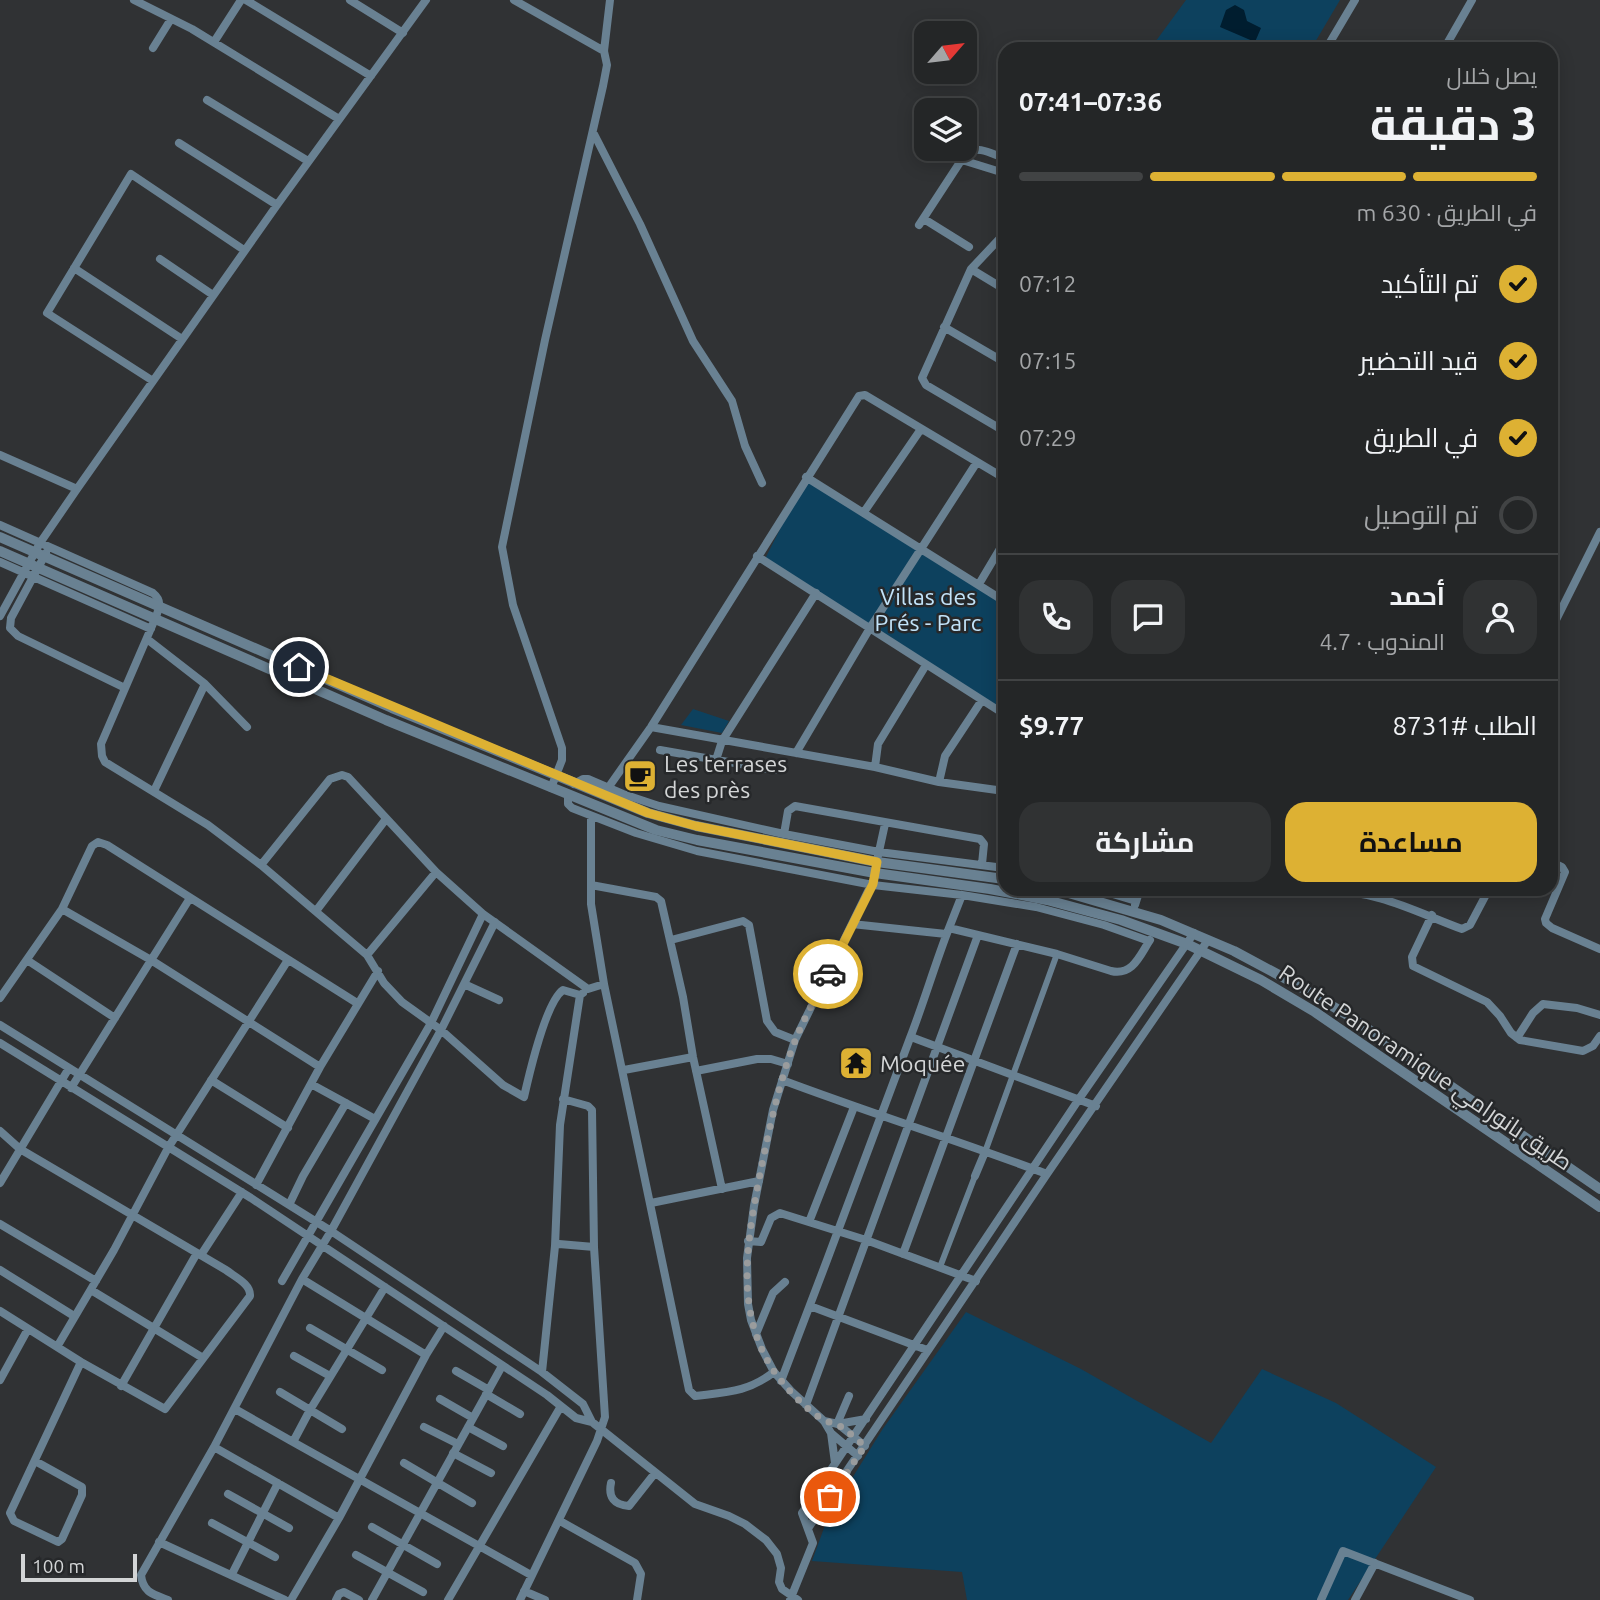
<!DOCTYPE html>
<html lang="ar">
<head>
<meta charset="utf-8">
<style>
  body { margin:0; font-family:Ubuntu,Cairo,sans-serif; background:#303233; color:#f1f3f6; direction:rtl; height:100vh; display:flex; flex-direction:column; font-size:26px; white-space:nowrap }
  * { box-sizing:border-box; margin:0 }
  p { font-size:23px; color:#a3a5a7 }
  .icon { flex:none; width:38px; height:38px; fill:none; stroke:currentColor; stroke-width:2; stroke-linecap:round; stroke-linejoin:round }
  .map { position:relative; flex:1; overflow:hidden; direction:ltr }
  .sheet { position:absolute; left:998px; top:42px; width:560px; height:854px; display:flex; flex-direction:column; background:#242627; border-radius:21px; box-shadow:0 4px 18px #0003,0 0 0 2px #414344; direction:rtl }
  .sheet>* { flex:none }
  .needle { width:46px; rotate:62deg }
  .controls { position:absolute; left:914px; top:21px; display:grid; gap:14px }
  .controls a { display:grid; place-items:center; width:63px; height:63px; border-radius:14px; background:#242627; box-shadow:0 4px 18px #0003,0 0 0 2px #414344; font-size:35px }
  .scale { position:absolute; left:21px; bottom:18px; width:116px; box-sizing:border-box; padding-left:7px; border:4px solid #d3d5d6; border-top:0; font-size:19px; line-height:24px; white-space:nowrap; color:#d3d5d6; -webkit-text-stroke:5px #26282a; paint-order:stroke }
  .pin { position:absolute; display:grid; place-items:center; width:60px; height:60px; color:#fff; margin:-30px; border:4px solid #fff; border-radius:50%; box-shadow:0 2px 7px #0007 }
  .courier { position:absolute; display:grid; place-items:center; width:70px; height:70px; margin:-35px; border:5px solid #ddb133; border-radius:50%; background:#fff; color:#222; box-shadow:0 2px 9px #0007 }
  .headline em { font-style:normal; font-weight:700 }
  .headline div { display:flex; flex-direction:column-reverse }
  .headline { display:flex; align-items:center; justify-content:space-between; height:119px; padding:0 21px }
  h1 { font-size:46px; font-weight:700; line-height:52px }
  .bar { display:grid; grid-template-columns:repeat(4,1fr); gap:10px 7px; align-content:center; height:84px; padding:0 21px }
  .bar i { height:9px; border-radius:5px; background:#414344 }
  .bar .on { background:#ddb133 }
  .bar p { grid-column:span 4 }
  .line { display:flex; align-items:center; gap:18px; padding:0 21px; border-top:2px solid #414344 }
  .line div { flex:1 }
  .round { display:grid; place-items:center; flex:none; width:74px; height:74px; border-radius:21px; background:#303233 }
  ol { padding:0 21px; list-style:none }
  li { display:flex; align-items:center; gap:21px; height:77px }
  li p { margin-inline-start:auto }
  li .icon { padding:7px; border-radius:50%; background:#ddb133; color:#111; stroke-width:4 }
  li:last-child { color:#a3a5a7 }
  li i { width:38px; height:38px; border:4px solid #414344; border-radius:50% }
  .cta { display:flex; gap:14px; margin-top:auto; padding:14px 21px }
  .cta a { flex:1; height:80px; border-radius:21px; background:#ddb133; color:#111; font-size:28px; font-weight:700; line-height:80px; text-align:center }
  .cta a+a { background:#303233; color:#f1f3f6 }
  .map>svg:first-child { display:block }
  .green { fill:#0d415e }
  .water { fill:#001d2f }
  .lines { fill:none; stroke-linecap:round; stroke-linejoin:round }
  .pedestrian { stroke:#698192; stroke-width:6 }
  .minor { stroke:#698192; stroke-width:8 }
  .tertiary { stroke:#698192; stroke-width:10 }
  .done { stroke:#9a9c9d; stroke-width:7; stroke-dasharray:0 12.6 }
  .route { stroke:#ddb133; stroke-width:9 }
  .labels { text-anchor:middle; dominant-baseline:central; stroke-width:5; stroke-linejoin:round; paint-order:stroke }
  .park-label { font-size:23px; fill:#c2e3f9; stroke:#26282a }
  .poi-label { font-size:23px; fill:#d3d5d6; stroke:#26282a; text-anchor:start }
  .street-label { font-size:23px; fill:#d3d5d6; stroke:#26282a }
</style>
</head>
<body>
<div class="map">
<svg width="1600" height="1600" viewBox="0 0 1600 1600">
  <rect width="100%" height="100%" fill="#303234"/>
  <path class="green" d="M1186,0H1340L1311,49H1150Z
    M806,477L1004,601V713L764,561Z
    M693,709L729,721L722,733L681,725Z
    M966,1312L1081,1369L1211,1443L1262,1369L1336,1403L1436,1467L1348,1600H967L962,1572L812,1561L828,1517L882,1430Z"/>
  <path class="water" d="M1235,5L1244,10L1247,21L1261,28L1255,42L1220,27L1226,10Z"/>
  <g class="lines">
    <path class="pedestrian" d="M985,1152L1057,954
      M940,1267L975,1176"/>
    <path class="minor" d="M134,0L192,29L339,119
      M246,0L371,76
      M350,0L403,33
      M514,0L604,51
      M214,42L241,0
      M153,48L171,19
      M1326,49L1355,0
      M1444,49L1472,0
      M207,100L308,161
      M594,134L640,224L693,341L732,401L745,446L762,483
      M179,143L277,205
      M962,160L1004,173
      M924,219L969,247
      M919,225L966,153C978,145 992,154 1004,158
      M1004,234L971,269L922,378L926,385L1004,431
      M160,259L213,295
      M74,268L182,339
      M971,269L1004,289
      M944,327L1004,362
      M153,381L47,313L131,174L244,250
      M0,455L77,489
      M806,477L1004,601
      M864,512L921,429
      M0,525L153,593C163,601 159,609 155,619L101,744L102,756L105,762L208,825L261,865L367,955L384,983L402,1002L441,1030L503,1085L524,1097C529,1075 546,1002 563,990L580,995
      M46,553L11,618L10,628L18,636L125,688
      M757,556L1004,714
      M0,562L151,629
      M979,584L1004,542
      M0,616L40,543L77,489L277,205L426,0
      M1550,632L1600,532
      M147,639L205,684L247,727
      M651,727L875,767L939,782L1004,791
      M660,750L774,770
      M796,753L870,628L977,462
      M716,760L722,741L816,593
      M875,767L878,744L926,665
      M939,782L945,756L982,700
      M574,784L583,779H588L623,794L659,806L784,834L879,852L1004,868
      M551,788L562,760V748L513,605L502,547L545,340L603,86L607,65L604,51L610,0
      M608,788L651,727L859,396L865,395L1004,478
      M154,791L205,684
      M568,795V804L572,808L636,833L697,851L873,885L962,895L1036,907L1104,925L1149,941
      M591,816V904L604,984L689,1390L695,1396C727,1392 748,1392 774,1372
      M784,834L788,811L795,806L980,839L984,844L982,864
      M878,856L885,824
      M1550,861L1562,867L1565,872L1545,919L1546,923L1552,928L1600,949
      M261,865L330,779L342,775L348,777L436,872L483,914L588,989L604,984
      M591,885L656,897L661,901L683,997L693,1057L722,1189
      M1096,889L1136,901
      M1322,890C1380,891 1411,910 1462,929L1470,925L1489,889
      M962,895L949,928L1057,954L1111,971C1133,976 1140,955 1150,940
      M1135,905L1140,889
      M62,909L151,960L320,1067
      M316,911L386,819
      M1432,915L1412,957L1413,966L1487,1002L1500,1016L1511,1033L1520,1040L1583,1051L1593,1046L1600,1036
      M852,924L946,934
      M671,940L743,921L749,925L767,1021L775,1032L795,1040L773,1110L754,1206L747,1258L748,1304L751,1320L762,1349L774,1372L791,1391L824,1421L831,1433L835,1463
      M367,955L436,872
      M27,960L115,1018
      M464,984L499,1000
      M0,998L62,909L92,846L98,842L107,845L357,1003
      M0,1025L331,1231L542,1372L583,1404L592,1422
      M911,1037L1096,1106
      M1517,1038L1533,1013L1543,1004L1577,1008L1600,1015
      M795,1040L874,879
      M0,1043L251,1198L547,1395L576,1418L592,1422L695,1504L729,1516L745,1524L766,1540L777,1554L781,1568L779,1582L782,1589L798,1600
      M624,1070L693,1057
      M696,1071L757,1059H771L788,1064
      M211,1080L288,1128
      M782,1080C870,1113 959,1141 1047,1174
      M311,1084L375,1119
      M71,1088L190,898
      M0,1131L20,1149L226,1270C235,1277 251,1284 250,1296L165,1409L81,1362L0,1311
      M975,1176L985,1152
      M0,1183L69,1068
      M256,1185L320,1067L378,971
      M651,1203L759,1181
      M289,1205L303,1176L346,1103
      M809,1222L854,1107
      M0,1224L96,1281
      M748,1241L761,1242L771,1218L780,1213L866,1240L976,1281
      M555,1246L560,1125L580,995L583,993
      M903,1254L1017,944
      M201,1255L242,1192
      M0,1270L74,1316
      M282,1281L431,1023L483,914
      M91,1290L203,1358
      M810,1306L927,1350
      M310,1328L382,1370
      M756,1334L773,1293L785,1282
      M57,1347L114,1250L168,1148L288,960
      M426,1355L444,1326
      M294,1356L330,1376
      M456,1371L489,1390
      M542,1372L555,1246L559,1244L594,1247
      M0,1380L28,1329
      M781,1381C825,1267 867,1153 910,1038C924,1002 935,964 949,928
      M121,1386L197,1253
      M280,1392L342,1429
      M486,1394L520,1414
      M440,1399L473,1418
      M806,1405L978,935
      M235,1409L293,1442L310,1410L385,1287
      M824,1421L838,1424L866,1419
      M837,1424L849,1396
      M838,1424L865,1446
      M424,1427L458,1444
      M468,1427L503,1446
      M831,1433L858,1456
      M293,1442L531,1575
      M214,1447L339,1518
      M453,1453L491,1473
      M35,1461L82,1487V1495L62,1539L58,1542L14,1521L10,1513L81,1362
      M404,1463L472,1503
      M611,1483C608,1497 614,1505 629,1506L655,1473
      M228,1494L289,1528
      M560,1521L635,1563L641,1574L637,1600
      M212,1523L275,1557
      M372,1527L437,1564
      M809,1527L1047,1174L1208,940
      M159,1542L285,1600
      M356,1555L423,1592
      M232,1574L278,1483
      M524,1591L545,1600
      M168,1600C152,1594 143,1592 141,1575L214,1447L302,1279L331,1231L441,1030L495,922
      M291,1600L339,1518L426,1355L302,1279
      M336,1600L339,1594L344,1592L359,1600
      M372,1600L502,1366
      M448,1600L561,1406
      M520,1600L597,1441L605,1417L594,1247L592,1110L588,1106L563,1099
      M790,1600L813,1543L802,1513L1079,1099L1194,933
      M1321,1600L1343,1551L1470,1600
      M1355,1600L1375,1563"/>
    <path class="tertiary" d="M0,537L392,708L648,813L696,826L877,862L1004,879
      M0,551L386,720L656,830L697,840L875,873L990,889L1047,900L1121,920L1187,944L1261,980L1315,1012L1600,1207
      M1055,889L1161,920L1234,951L1292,982L1349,1016L1600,1189"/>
  </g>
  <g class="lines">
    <path class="done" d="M828,974C817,996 804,1018 795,1041C779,1082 770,1126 761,1169C748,1237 732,1312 776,1374C786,1388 810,1414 826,1421C831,1423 836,1423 840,1426C849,1432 857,1440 865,1446L830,1497"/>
    <path class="route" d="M299,667L648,813L696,826L877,862L873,884L828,974"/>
  </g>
  <defs>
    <g id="cafe-square" transform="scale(1.75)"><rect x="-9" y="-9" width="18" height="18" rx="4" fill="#ddb133" stroke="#26282a"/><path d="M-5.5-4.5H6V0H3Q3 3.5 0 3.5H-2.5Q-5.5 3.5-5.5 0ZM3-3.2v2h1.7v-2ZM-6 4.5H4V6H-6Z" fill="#111"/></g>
    <g id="temple-square" transform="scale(1.75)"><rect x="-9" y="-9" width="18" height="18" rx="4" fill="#ddb133" stroke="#26282a"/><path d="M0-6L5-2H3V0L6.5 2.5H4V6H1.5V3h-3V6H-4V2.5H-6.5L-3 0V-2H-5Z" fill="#111"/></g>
  </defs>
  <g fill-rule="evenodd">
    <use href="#cafe-square" x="640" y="776"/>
    <use href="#temple-square" x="856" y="1063"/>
  </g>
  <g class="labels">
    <g class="park-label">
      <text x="928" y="596">Villas des<tspan x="928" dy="26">Prés - Parc</tspan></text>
    </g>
    <g class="poi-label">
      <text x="664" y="763">Les terrases<tspan x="664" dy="26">des près</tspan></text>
      <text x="880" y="1063">Moquée</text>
    </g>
    <g class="street-label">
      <text transform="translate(1426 1067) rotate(34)">Route Panoramique طريق بانورامي</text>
    </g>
  </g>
</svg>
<div class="controls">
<a><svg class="needle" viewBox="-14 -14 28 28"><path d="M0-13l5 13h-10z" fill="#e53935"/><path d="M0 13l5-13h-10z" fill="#a3a5a7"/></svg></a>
<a><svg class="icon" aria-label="layers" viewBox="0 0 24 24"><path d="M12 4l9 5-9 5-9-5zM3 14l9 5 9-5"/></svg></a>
</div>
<div class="scale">100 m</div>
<div class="pin" style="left:830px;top:1497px;background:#ea580c"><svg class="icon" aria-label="bag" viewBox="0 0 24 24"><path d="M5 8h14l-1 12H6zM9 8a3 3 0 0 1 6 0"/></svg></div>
<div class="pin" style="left:299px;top:667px;background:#1f2937"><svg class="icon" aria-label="home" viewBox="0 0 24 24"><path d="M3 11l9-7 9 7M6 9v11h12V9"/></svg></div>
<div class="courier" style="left:828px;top:974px"><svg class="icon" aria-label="car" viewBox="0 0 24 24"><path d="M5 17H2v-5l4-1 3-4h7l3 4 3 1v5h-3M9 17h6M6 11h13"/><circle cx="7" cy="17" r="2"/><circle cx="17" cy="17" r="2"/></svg></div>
<section class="sheet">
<div class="headline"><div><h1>3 دقيقة</h1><p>يصل خلال</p></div><em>07:36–07:41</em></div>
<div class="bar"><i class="on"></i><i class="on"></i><i class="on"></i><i></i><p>في الطريق · 630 m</p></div>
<ol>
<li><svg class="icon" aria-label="check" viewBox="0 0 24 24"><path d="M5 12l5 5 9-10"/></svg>تم التأكيد<p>07:12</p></li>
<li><svg class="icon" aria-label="check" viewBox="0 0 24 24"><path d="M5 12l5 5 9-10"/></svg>قيد التحضير<p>07:15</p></li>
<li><svg class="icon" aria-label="check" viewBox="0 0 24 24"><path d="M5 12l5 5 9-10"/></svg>في الطريق<p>07:29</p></li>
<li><i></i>تم التوصيل</li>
</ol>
<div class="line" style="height:126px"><a class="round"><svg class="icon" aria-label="person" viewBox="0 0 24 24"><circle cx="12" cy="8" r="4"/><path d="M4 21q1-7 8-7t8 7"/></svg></a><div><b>أحمد</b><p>المندوب · 4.7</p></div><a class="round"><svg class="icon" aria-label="chat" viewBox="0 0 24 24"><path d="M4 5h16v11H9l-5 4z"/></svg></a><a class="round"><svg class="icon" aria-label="phone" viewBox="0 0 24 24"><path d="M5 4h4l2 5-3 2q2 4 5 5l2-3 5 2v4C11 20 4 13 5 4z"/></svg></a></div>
<div class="line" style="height:91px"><div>الطلب #8731</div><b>$9.77</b></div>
<div class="cta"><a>مساعدة</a><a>مشاركة</a></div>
</section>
</div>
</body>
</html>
